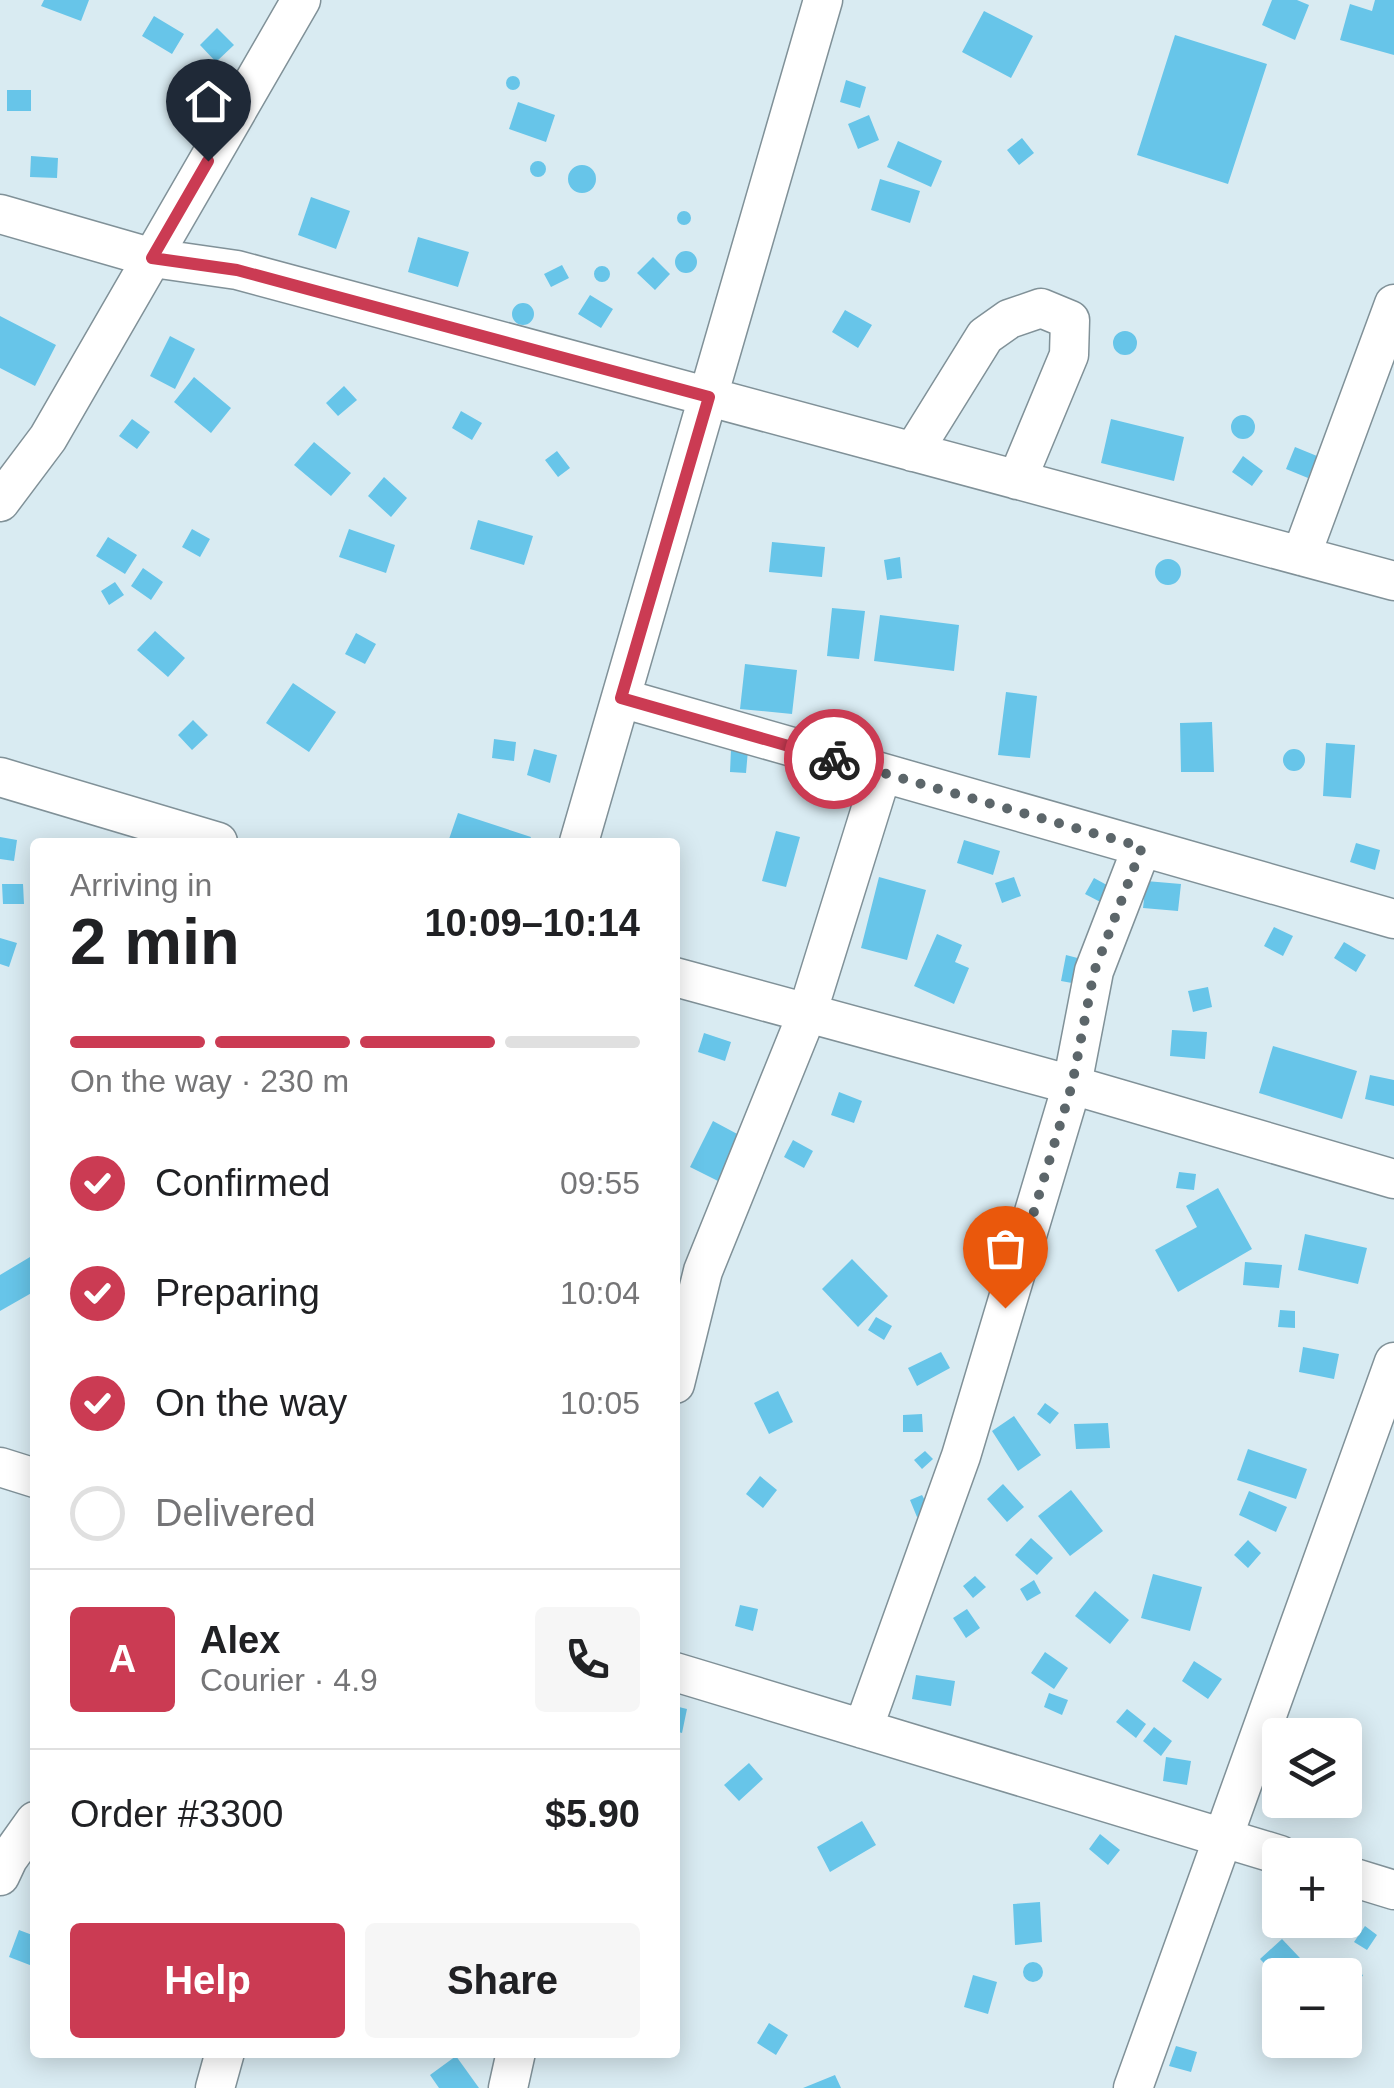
<!DOCTYPE html>
<html lang="en">
<head>
<meta charset="utf-8">
<style>
  body { margin:0; font-family:Helvetica,sans-serif; background:#f6f6f6; color:#202124; height:100vh; display:flex; flex-direction:column; font-size:38px; white-space:nowrap }
  * { box-sizing:border-box; margin:0 }
  p { font-size:32px; color:#757577 }
  .icon { flex:none; width:55px; height:55px; fill:none; stroke:currentColor; stroke-width:2; stroke-linecap:round; stroke-linejoin:round }
  .map { position:relative; flex:1; overflow:hidden }
  .side { position:absolute; left:30px; top:838px; width:650px; height:1220px; display:flex; flex-direction:column; background:#fff; border-radius:10px; box-shadow:0 5px 25px #0003 }
  .side>* { flex:none }
  .tools { position:absolute; left:1262px; top:1718px; display:grid; gap:20px }
  .tools a { display:grid; place-items:center; width:100px; height:100px; border-radius:10px; background:#fff; box-shadow:0 5px 25px #0003; font-size:50px }
  .pin { position:absolute; display:grid; place-items:center; width:85px; height:85px; color:#fff; margin:-102px -42px; border-radius:50% 50% 50% 0; rotate:-45deg; box-shadow:0 0 10px #0007 }
  .pin .icon { rotate:45deg }
  .courier { position:absolute; display:grid; place-items:center; width:100px; height:100px; margin:-50px; border:8px solid #cb3b53; border-radius:50%; background:#fff; color:#222; box-shadow:0 2px 12px #0007 }
  .head em { font-style:normal; font-weight:600 }
  .head div { display:flex; flex-direction:column-reverse }
  .head { display:flex; align-items:center; justify-content:space-between; height:170px; padding:0 40px }
  h1 { font-size:65px; font-weight:600; line-height:75px }
  .bar { display:grid; grid-template-columns:repeat(4,1fr); gap:15px 10px; align-content:center; height:120px; padding:0 40px }
  .bar i { height:12px; border-radius:8px; background:#e0e0e0 }
  .bar .active { background:#cb3b53 }
  .bar p { grid-column:span 4 }
  .line { display:flex; align-items:center; gap:25px; padding:0 40px; border-top:2px solid #e0e0e0 }
  .line div { flex:1 }
  .round { display:grid; place-items:center; flex:none; width:105px; height:105px; border-radius:10px; background:#f6f6f6 }
  ol { padding:0 40px; list-style:none }
  li { display:flex; align-items:center; gap:30px; height:110px }
  li p { margin-inline-start:auto }
  li .icon { padding:10px; border-radius:50%; background:#cb3b53; color:#fff; stroke-width:4 }
  li:last-child { color:#757577 }
  li i { width:55px; height:55px; border:5px solid #e0e0e0; border-radius:50% }
  .primary-button { display:flex; gap:20px; margin-top:auto; padding:20px 40px }
  .primary-button a { flex:1; height:115px; border-radius:10px; background:#cb3b53; color:#fff; font-size:40px; font-weight:600; line-height:115px; text-align:center }
  .primary-button a+a { background:#f6f6f6; color:#202124 }
  .map>svg:first-child { display:block }
  .building { fill:#67c5e9 }
  .lines { fill:none; stroke-linecap:round; stroke-linejoin:round }
  .minor-casing { stroke:#809198; stroke-width:41 }
  .minor { stroke:#fff; stroke-width:38 }
  .done { stroke:#5c666a; stroke-width:10; stroke-dasharray:0 18 }
  .route { stroke:#cb3b53; stroke-width:12 }
</style>
</head>
<body>
<div class="map">
<svg width="1394" height="2088" viewBox="0 0 1394 2088">
  <rect width="100%" height="100%" fill="#d9ebf2"/>
  <path class="building" d="M44,0H89L81,21L41,6Z
    M1272,0H1297L1309,5L1295,40L1262,25Z
    M1375,0H1394V55L1340,40L1350,4L1372,11Z
    M984,11L1033,36L1011,78L962,52Z
    M154,16L184,34L172,54L142,36Z
    M217,28L234,45L216,62L200,45Z
    M1175,35L1267,64L1228,184L1137,155Z
    M506 83a7 7 0 1 1 14 0a7 7 0 1 1-14 0Z
    M846,80L866,87L860,108L840,102Z
    M7,90H31V111H7Z
    M518,102L555,115L546,142L509,129Z
    M869,115L879,140L858,149L848,124Z
    M1022,138L1034,153L1019,165L1007,150Z
    M898,141L942,161L931,187L887,167Z
    M31,156L58,158L57,178L30,177Z
    M530 169a8 8 0 1 1 16 0a8 8 0 1 1-16 0Z
    M568 179a14 14 0 1 1 28 0a14 14 0 1 1-28 0Z
    M880,179L920,191L910,223L871,210Z
    M311,197L350,211L336,249L298,235Z
    M677 218a7 7 0 1 1 14 0a7 7 0 1 1-14 0Z
    M418,237L469,252L458,287L408,272Z
    M675 262a11 11 0 1 1 22 0a11 11 0 1 1-22 0Z
    M653,257L670,274L655,290L637,273Z
    M562,265L569,278L551,287L544,274Z
    M594 274a8 8 0 1 1 16 0a8 8 0 1 1-16 0Z
    M590,295L613,309L601,328L578,314Z
    M512 314a11 11 0 1 1 22 0a11 11 0 1 1-22 0Z
    M845,310L872,325L858,348L832,332Z
    M0,316L56,345L35,386L0,368Z
    M1113 343a12 12 0 1 1 24 0a12 12 0 1 1-24 0Z
    M170,336L195,349L175,389L150,376Z
    M194,377L231,408L211,433L174,402Z
    M344,386L357,400L338,416L326,403Z
    M461,411L482,423L472,440L452,428Z
    M1231 427a12 12 0 1 1 24 0a12 12 0 1 1-24 0Z
    M132,419L150,432L137,449L119,436Z
    M1111,419L1184,437L1174,481L1101,463Z
    M314,442L351,473L331,496L294,465Z
    M1295,447L1317,456L1308,478L1286,469Z
    M557,451L570,468L558,477L545,460Z
    M1243,456L1263,471L1252,486L1232,472Z
    M384,477L407,498L391,517L368,496Z
    M478,520L533,536L524,565L470,549Z
    M192,529L210,539L200,557L182,547Z
    M349,529L395,545L386,573L339,557Z
    M108,537L137,555L125,574L96,556Z
    M772,542L825,547L822,577L769,572Z
    M900,557L902,578L887,580L884,560Z
    M1155 572a13 13 0 1 1 26 0a13 13 0 1 1-26 0Z
    M143,568L163,582L151,600L131,586Z
    M115,582L124,595L109,605L101,591Z
    M832,608L865,611L859,659L827,656Z
    M880,615L959,625L954,671L874,661Z
    M155,631L185,658L168,677L137,650Z
    M356,633L376,644L365,664L345,654Z
    M745,664L797,670L792,714L740,709Z
    M293,683L336,712L309,752L266,723Z
    M1006,692L1037,696L1030,758L998,755Z
    M193,720L208,735L192,750L178,735Z
    M1212,722L1214,772H1181L1180,723Z
    M494,739L516,742L514,761L492,758Z
    M1326,743L1355,745L1351,798L1323,796Z
    M1283 760a11 11 0 1 1 22 0a11 11 0 1 1-22 0Z
    M534,749L557,755L550,783L527,775Z
    M731,749L748,750L746,773L730,772Z
    M458,813L531,837L529,842H448Z
    M776,831L800,837L786,887L762,881Z
    M0,837L17,840L14,861L0,859Z
    M964,840L1000,851L993,875L957,863Z
    M1356,843L1380,850L1375,870L1350,862Z
    M879,877L926,890L907,960L861,948Z
    M1014,877L1021,896L1002,903L995,883Z
    M1094,878L1116,890L1108,906L1085,894Z
    M1146,881L1181,884L1178,911L1143,908Z
    M2,884H23L24,904H3Z
    M1274,927L1293,936L1283,956L1264,946Z
    M937,934L962,945L955,962L969,968L954,1004L914,986Z
    M0,938L17,943L9,967L0,964Z
    M1344,942L1366,955L1356,972L1334,958Z
    M1066,955L1089,961L1083,985L1061,981Z
    M1208,987L1212,1007L1193,1012L1188,991Z
    M1172,1030L1207,1032L1205,1059L1170,1056Z
    M704,1033L731,1042L725,1061L698,1052Z
    M1273,1046L1357,1071L1342,1119L1259,1093Z
    M1370,1075L1394,1080V1106L1365,1099Z
    M839,1092L862,1101L854,1123L831,1115Z
    M713,1121L741,1136L718,1181L690,1167Z
    M793,1140L813,1151L804,1168L784,1157Z
    M1179,1172L1196,1174L1194,1190L1176,1188Z
    M1218,1188L1252,1249L1178,1292L1155,1250L1197,1227L1186,1206Z
    M1305,1234L1367,1248L1358,1284L1298,1270Z
    M35,1254V1291L0,1311V1275Z
    M852,1259L888,1296L858,1327L822,1289Z
    M1245,1262L1282,1265L1279,1288L1243,1285Z
    M1280,1310L1295,1311V1328L1278,1327Z
    M876,1317L892,1326L884,1340L868,1330Z
    M1303,1347L1339,1354L1334,1379L1299,1372Z
    M941,1352L950,1368L917,1386L908,1368Z
    M778,1391L793,1422L769,1434L754,1403Z
    M1045,1403L1059,1413L1050,1424L1037,1414Z
    M922,1414L923,1432H903V1415Z
    M1014,1416L1041,1455L1018,1471L992,1431Z
    M1108,1423L1110,1448L1076,1449L1074,1424Z
    M1248,1449L1307,1469L1296,1499L1237,1480Z
    M925,1451L933,1459L922,1469L914,1460Z
    M760,1476L777,1490L763,1508L746,1494Z
    M1003,1484L1024,1507L1007,1522L987,1499Z
    M1071,1490L1103,1531L1070,1556L1038,1516Z
    M1249,1491L1287,1507L1276,1532L1239,1515Z
    M922,1495L930,1510L917,1517L910,1500Z
    M1031,1538L1053,1558L1037,1575L1015,1555Z
    M1248,1540L1261,1553L1248,1568L1234,1555Z
    M1153,1574L1202,1587L1190,1631L1141,1618Z
    M975,1576L986,1587L973,1598L963,1586Z
    M1034,1580L1041,1593L1027,1601L1020,1589Z
    M1095,1591L1129,1620L1110,1644L1075,1616Z
    M740,1605L758,1609L753,1631L735,1626Z
    M967,1609L980,1628L966,1638L953,1618Z
    M1045,1652L1068,1668L1054,1689L1031,1673Z
    M1194,1661L1222,1679L1208,1699L1182,1681Z
    M916,1675L955,1681L951,1706L912,1699Z
    M1049,1693L1068,1700L1062,1715L1044,1707Z
    M675,1706L687,1709L682,1733L675,1731Z
    M1127,1709L1146,1724L1136,1738L1116,1722Z
    M1154,1727L1172,1741L1161,1756L1143,1741Z
    M1166,1757L1191,1761L1187,1785L1163,1781Z
    M749,1763L763,1779L739,1801L724,1785Z
    M1277,1800H1314L1313,1817L1276,1813Z
    M862,1821L876,1845L830,1872L817,1847Z
    M1100,1834L1120,1850L1108,1865L1089,1849Z
    M1040,1902L1042,1942L1015,1945L1013,1904Z
    M1365,1926L1377,1935L1367,1950L1354,1942Z
    M19,1930L35,1936V1967L9,1957Z
    M1282,1939L1316,1975H1280V1980L1260,1959Z
    M1023 1972a10 10 0 1 1 20 0a10 10 0 1 1-20 0Z
    M1343,1964L1363,1975L1352,1995L1345,1991V1975H1337Z
    M973,1975L997,1982L988,2014L964,2007Z
    M769,2023L788,2035L776,2055L757,2043Z
    M1176,2046L1197,2052L1191,2072L1169,2066Z
    M456,2056L479,2088H439L430,2075Z
    M835,2075L841,2088H803Z"/>
  <g class="lines">
    <g class="minor-casing">
      <path id="minor" d="M0,214L153,258L237,270L1394,581
        M913,452L985,336L1009,319L1041,308L1070,320L1069,355L1017,480
        M0,502L48,438L301,0
        M1301,556L1394,304
        M621,698L1394,919
        M0,777L218,842
        M579,842L823,0
        M675,977L1072,1085L1394,1179
        M675,1384L703,1271L807,1014L882,773
        M0,1467L35,1478
        M675,1672L1280,1855
        M863,1729L961,1456L1072,1085L1094,971L1142,847
        M1345,1875L1394,1890
        M0,1876L8,1859L35,1821
        M215,2088L225,2052
        M508,2088L516,2052
        M1133,2088L1394,1362"/>
    </g>
    <use href="#minor" class="minor"/>
  </g>
  <g class="lines">
    <path class="done" d="M834,759L1142,847L1094,972L1072,1085L1005,1308"/>
    <path class="route" d="M208,161L152,258L237,270L709,397L621,698L834,759"/>
  </g>
</svg>
<div class="tools">
<a><svg class="icon" aria-label="layers" viewBox="0 0 24 24"><path d="M12 4l9 5-9 5-9-5zM3 14l9 5 9-5"/></svg></a>
<a>+</a>
<a>−</a>
</div>
<div class="pin" style="left:1005px;top:1308px;background:#ea580c"><svg class="icon" aria-label="bag" viewBox="0 0 24 24"><path d="M5 8h14l-1 12H6zM9 8a3 3 0 0 1 6 0"/></svg></div>
<div class="pin" style="left:208px;top:161px;background:#1f2937"><svg class="icon" aria-label="home" viewBox="0 0 24 24"><path d="M3 11l9-7 9 7M6 9v11h12V9"/></svg></div>
<div class="courier" style="left:834px;top:759px"><svg class="icon" aria-label="bike" viewBox="0 0 24 24"><circle cx="6" cy="16" r="4"/><circle cx="18" cy="16" r="4"/><path d="M6 16l4-8h5l3 8M10 8l3 8H6M13 5h3"/></svg></div>
<section class="side">
<div class="head"><div><h1>2 min</h1><p>Arriving in</p></div><em>10:09–10:14</em></div>
<div class="bar"><i class="active"></i><i class="active"></i><i class="active"></i><i></i><p>On the way · 230 m</p></div>
<ol>
<li><svg class="icon" aria-label="check" viewBox="0 0 24 24"><path d="M5 12l5 5 9-10"/></svg>Confirmed<p>09:55</p></li>
<li><svg class="icon" aria-label="check" viewBox="0 0 24 24"><path d="M5 12l5 5 9-10"/></svg>Preparing<p>10:04</p></li>
<li><svg class="icon" aria-label="check" viewBox="0 0 24 24"><path d="M5 12l5 5 9-10"/></svg>On the way<p>10:05</p></li>
<li><i></i>Delivered</li>
</ol>
<div class="line" style="height:180px"><b class="round" style="background:#cb3b53;color:#fff">A</b><div><b>Alex</b><p>Courier · 4.9</p></div><a class="round"><svg class="icon" aria-label="phone" viewBox="0 0 24 24"><path d="M5 4h4l2 5-3 2q2 4 5 5l2-3 5 2v4C11 20 4 13 5 4z"/></svg></a></div>
<div class="line" style="height:130px"><div>Order #3300</div><b>$5.90</b></div>
<div class="primary-button"><a>Help</a><a>Share</a></div>
</section>
</div>
</body>
</html>
